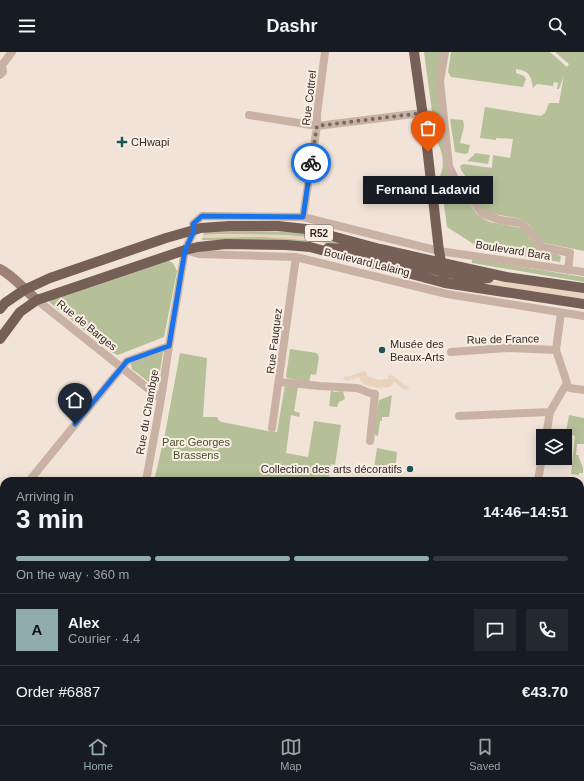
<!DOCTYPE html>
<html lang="en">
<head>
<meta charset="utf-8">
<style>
  body { margin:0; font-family:Arial,sans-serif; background:#242831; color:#f1f3f6; height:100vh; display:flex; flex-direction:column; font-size:15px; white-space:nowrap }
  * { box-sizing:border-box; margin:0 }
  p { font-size:13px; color:#9ea1a6 }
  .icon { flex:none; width:22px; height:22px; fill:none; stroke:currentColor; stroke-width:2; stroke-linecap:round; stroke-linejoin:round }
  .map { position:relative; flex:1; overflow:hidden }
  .details { position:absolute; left:0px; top:425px; width:584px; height:248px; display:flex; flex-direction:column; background:#171b24; border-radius:12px 12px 0 0; box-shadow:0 2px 10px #0003 }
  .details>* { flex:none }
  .buttons { position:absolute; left:536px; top:377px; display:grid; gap:8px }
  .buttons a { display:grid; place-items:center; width:36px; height:36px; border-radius:0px; background:#171b24; box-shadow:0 2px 10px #0003; font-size:20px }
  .pin { position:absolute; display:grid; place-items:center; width:34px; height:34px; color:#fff; margin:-41px -17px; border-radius:50% 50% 50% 0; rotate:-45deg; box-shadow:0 0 4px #0007 }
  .pin .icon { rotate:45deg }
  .courier { position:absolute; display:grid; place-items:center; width:40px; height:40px; margin:-20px; border:3px solid #1a73e8; border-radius:50%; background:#fff; color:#222; box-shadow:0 1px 5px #0007 }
  .bubble { position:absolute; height:28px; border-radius:0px; background:#171b24; box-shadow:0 2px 10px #0003; font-size:13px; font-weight:700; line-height:28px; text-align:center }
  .overview em { font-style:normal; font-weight:700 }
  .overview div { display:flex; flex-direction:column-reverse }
  .overview { display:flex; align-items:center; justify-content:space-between; height:68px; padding:0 16px }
  h1 { font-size:26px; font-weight:700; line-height:30px }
  .bar { display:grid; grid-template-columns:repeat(4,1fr); gap:6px 4px; align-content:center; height:48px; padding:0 16px }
  .bar i { height:5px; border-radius:3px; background:#363941 }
  .bar .current { background:#91acae }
  .bar p { grid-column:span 4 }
  .line { display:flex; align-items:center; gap:10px; padding:0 16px; border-top:1px solid #363941 }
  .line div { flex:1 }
  .round { display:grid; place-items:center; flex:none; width:42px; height:42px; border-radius:0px; background:#242831 }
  header { display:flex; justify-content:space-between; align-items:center; height:52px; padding:0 16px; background:#171b24; font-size:18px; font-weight:700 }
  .tabs { display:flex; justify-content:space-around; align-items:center; height:56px; border-top:1px solid #363941; background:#171b24; font-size:11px; color:#9ea1a6 }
  .tabs a { display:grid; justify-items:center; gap:2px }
  .tabs .current { color:#91acae }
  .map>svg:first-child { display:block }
  .green { fill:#b5c098 }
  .plaza { fill:#ead3be }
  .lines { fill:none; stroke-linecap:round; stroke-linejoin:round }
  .street { stroke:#c9b2a4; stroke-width:8 }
  .secondary { stroke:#9d8175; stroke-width:10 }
  .primary { stroke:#765f56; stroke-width:10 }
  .done { stroke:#766a63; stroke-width:4; stroke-dasharray:0 7.2 }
  .route { stroke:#1a73e8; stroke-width:5 }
  .poi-dot { fill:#1b5656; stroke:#f9eee4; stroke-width:1.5 }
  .labels { text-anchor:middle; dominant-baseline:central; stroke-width:4; stroke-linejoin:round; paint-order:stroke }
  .shield { fill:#f9eee4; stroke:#6f645e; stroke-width:1 }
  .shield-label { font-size:10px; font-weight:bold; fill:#342925 }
  .street-label { font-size:11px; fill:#342925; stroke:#f9eee4 }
  .poi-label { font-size:11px; fill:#342925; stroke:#f9eee4; text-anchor:start }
  .park-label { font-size:11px; fill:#465329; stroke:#f9eee4 }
</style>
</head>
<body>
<header><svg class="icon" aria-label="menu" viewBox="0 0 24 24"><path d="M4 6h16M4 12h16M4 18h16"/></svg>Dashr<svg class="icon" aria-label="search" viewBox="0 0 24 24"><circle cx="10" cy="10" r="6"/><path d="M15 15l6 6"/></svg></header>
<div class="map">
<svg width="584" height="673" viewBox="0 0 584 673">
  <rect width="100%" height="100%" fill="#f1e3d7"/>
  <path class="green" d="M424,0H442L438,25L455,133L477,162L482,166L490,170L522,176L540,198L559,203L561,205L560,210L483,198L447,175L440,124C445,114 443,98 436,89Z
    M451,0H550L567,15L569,12L555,0H584V199L544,191L529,173L522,167L488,161L478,152L484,149L461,118L460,114L463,112L492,116L493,103L510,106L513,87L496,86V88L480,86L485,55L541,64L545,61L549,51H559L564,23L559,37H557L558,31L554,30L553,34L537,32L533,36C531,24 530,19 516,17V21L524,24L526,27L523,35L451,25L448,20Z
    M450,67L463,68L464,74L460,91L470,93L468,101L465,102L455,100Z
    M475,101L490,103L488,112L467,109L473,104Z
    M218,178L297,180L361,194L319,190L202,188V186C234,183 273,184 305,188L306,185L286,183L224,182L203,183L205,180Z
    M472,207L584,225V230L472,211Z
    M167,208L173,211L177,219L164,285L118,303L111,300L49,250L54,246Z
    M290,297L317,301L319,305L316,323L311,322L309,330L287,326L286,324Z
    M163,300L158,333L155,335L132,317L131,312L133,310Z
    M180,301L207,306L203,365H217L219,369L222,370L268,379L277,380L285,333L298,335L294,359L300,361L299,365L291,363L286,401L308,405L314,369L341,373L335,413L331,412L329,427L333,428V429H154L165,382Z
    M331,338L334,340L343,339L345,347L339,350L337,355L329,354Z
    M392,343L389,365H382V369H380L378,384L375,383V371L379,348Z
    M569,363L584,366V392H577L576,403H578L583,416V421H579V423L571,422L575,384L571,383V381L566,380Z
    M377,396L397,400L395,420L374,416Z
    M580,514H584V570L580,571Z"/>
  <path class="plaza" d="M224,182L286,183L306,185L305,188L262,185L202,186L203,183Z
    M478,229L521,230L584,238V248L467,230Z
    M364,319L367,321V324L379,328L388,327V324L392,323L406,334H408L409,337L405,338L394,330L390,335L379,336L365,333L361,329L359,325L347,329L343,327L345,324L347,325Z"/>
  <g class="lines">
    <path class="street" d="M445,0L440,29L449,114L456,129L483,162L500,168L521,171L533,183L542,195L570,201L568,218
      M0,23L3,20L2,13L12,0
      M249,63L317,74L422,61
      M303,165L317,74V62L325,0
      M185,198L199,202L296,205L447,242L584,264
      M37,248L161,347
      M451,300L507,296L556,298
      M280,330L320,334L356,336C364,337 365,341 375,342L370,389
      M566,334L570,336L584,338
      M459,364L550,360
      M272,376L296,205
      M546,384L550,360L567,331L556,298L561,261
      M29,429L127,309L169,294
      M146,429L161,347L169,294L185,198L194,179L193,172L202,164L303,165L439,199L584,220
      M538,429L543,399
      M580,449H584
      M0,464L4,459
      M582,575L584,582
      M0,625L4,620
      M0,664H4
      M154,669L176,670L180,669
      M382,669L394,673
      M50,673L55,669
      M408,673L410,669
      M446,673L447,669"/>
    <path class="secondary" d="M0,217C14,224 24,238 37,248"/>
    <path class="primary" d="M414,0L426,86L439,199L445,231
      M328,196L351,197L443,220L481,227L489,226
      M0,257L5,251L24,238L50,226L166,186L201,176L229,174H278L306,177L380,197L474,218L506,225L584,236
      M0,287L20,260L37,248L185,198L198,195L226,192L286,193L310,195L445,231L584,252"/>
  </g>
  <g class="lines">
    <path class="done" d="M311,111L317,74L422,61L428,100"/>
    <path class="route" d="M75,372L127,309L169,294L185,198L194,179L193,172L202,164L303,165L311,111"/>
  </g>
  <g class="poi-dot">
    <path d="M120 84h4v4h4v4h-4v4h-4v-4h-4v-4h4z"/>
    <circle cx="382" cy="298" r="4"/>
    <circle cx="410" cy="417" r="4"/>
  </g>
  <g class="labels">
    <rect class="shield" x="305" y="173" width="28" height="16" rx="3"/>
    <g class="shield-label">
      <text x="319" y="181">R52</text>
    </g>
    <g class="street-label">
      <text transform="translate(309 46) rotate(-83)">Rue Cottrel</text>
      <text transform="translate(513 198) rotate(9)">Boulevard Bara</text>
      <text transform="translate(367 210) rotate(14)">Boulevard Lalaing</text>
      <text transform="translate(87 273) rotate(39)">Rue de Barges</text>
      <text transform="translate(503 287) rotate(-1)">Rue de France</text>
      <text transform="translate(274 289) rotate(-83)">Rue Fauquez</text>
      <text transform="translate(147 360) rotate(-80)">Rue du Chambge</text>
    </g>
    <g class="poi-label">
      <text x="131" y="90">CHwapi</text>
      <text x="390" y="292">Musée des<tspan x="390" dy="13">Beaux-Arts</tspan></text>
      <text x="402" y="417" text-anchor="end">Collection des arts décoratifs</text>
    </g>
    <g class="park-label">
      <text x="196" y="390">Parc Georges<tspan x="196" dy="13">Brassens</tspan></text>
    </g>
  </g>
</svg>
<div class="buttons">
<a><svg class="icon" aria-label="layers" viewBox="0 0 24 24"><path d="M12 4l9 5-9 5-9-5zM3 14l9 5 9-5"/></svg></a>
</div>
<div class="pin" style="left:428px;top:100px;background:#ea580c"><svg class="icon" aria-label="bag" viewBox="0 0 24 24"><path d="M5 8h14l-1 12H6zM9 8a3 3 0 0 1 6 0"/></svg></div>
<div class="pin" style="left:75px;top:372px;background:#1f2937"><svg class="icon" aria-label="home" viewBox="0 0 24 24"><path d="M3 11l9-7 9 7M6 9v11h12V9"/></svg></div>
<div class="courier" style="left:311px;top:111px"><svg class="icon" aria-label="bike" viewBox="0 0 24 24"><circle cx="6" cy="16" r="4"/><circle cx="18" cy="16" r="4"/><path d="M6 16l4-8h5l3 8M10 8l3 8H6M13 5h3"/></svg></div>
<div class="bubble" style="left:363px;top:124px;width:130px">Fernand Ladavid</div>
<section class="details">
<div class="overview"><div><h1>3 min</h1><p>Arriving in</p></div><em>14:46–14:51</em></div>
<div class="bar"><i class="current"></i><i class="current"></i><i class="current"></i><i></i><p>On the way · 360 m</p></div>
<div class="line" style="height:72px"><b class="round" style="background:#91acae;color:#111">A</b><div><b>Alex</b><p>Courier · 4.4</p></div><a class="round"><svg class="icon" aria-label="chat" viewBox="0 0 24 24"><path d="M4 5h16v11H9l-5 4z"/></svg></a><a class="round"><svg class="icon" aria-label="phone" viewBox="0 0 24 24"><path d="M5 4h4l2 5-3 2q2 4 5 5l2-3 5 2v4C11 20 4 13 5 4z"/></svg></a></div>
<div class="line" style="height:52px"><div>Order #6887</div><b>€43.70</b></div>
</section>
</div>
<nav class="tabs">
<a class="current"><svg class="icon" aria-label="home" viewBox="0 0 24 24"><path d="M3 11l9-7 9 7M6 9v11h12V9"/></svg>Home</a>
<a><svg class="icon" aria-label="map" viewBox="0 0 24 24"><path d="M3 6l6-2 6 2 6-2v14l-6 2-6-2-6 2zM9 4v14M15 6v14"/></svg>Map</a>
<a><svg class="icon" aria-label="saved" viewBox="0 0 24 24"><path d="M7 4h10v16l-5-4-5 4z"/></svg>Saved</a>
</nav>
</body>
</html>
